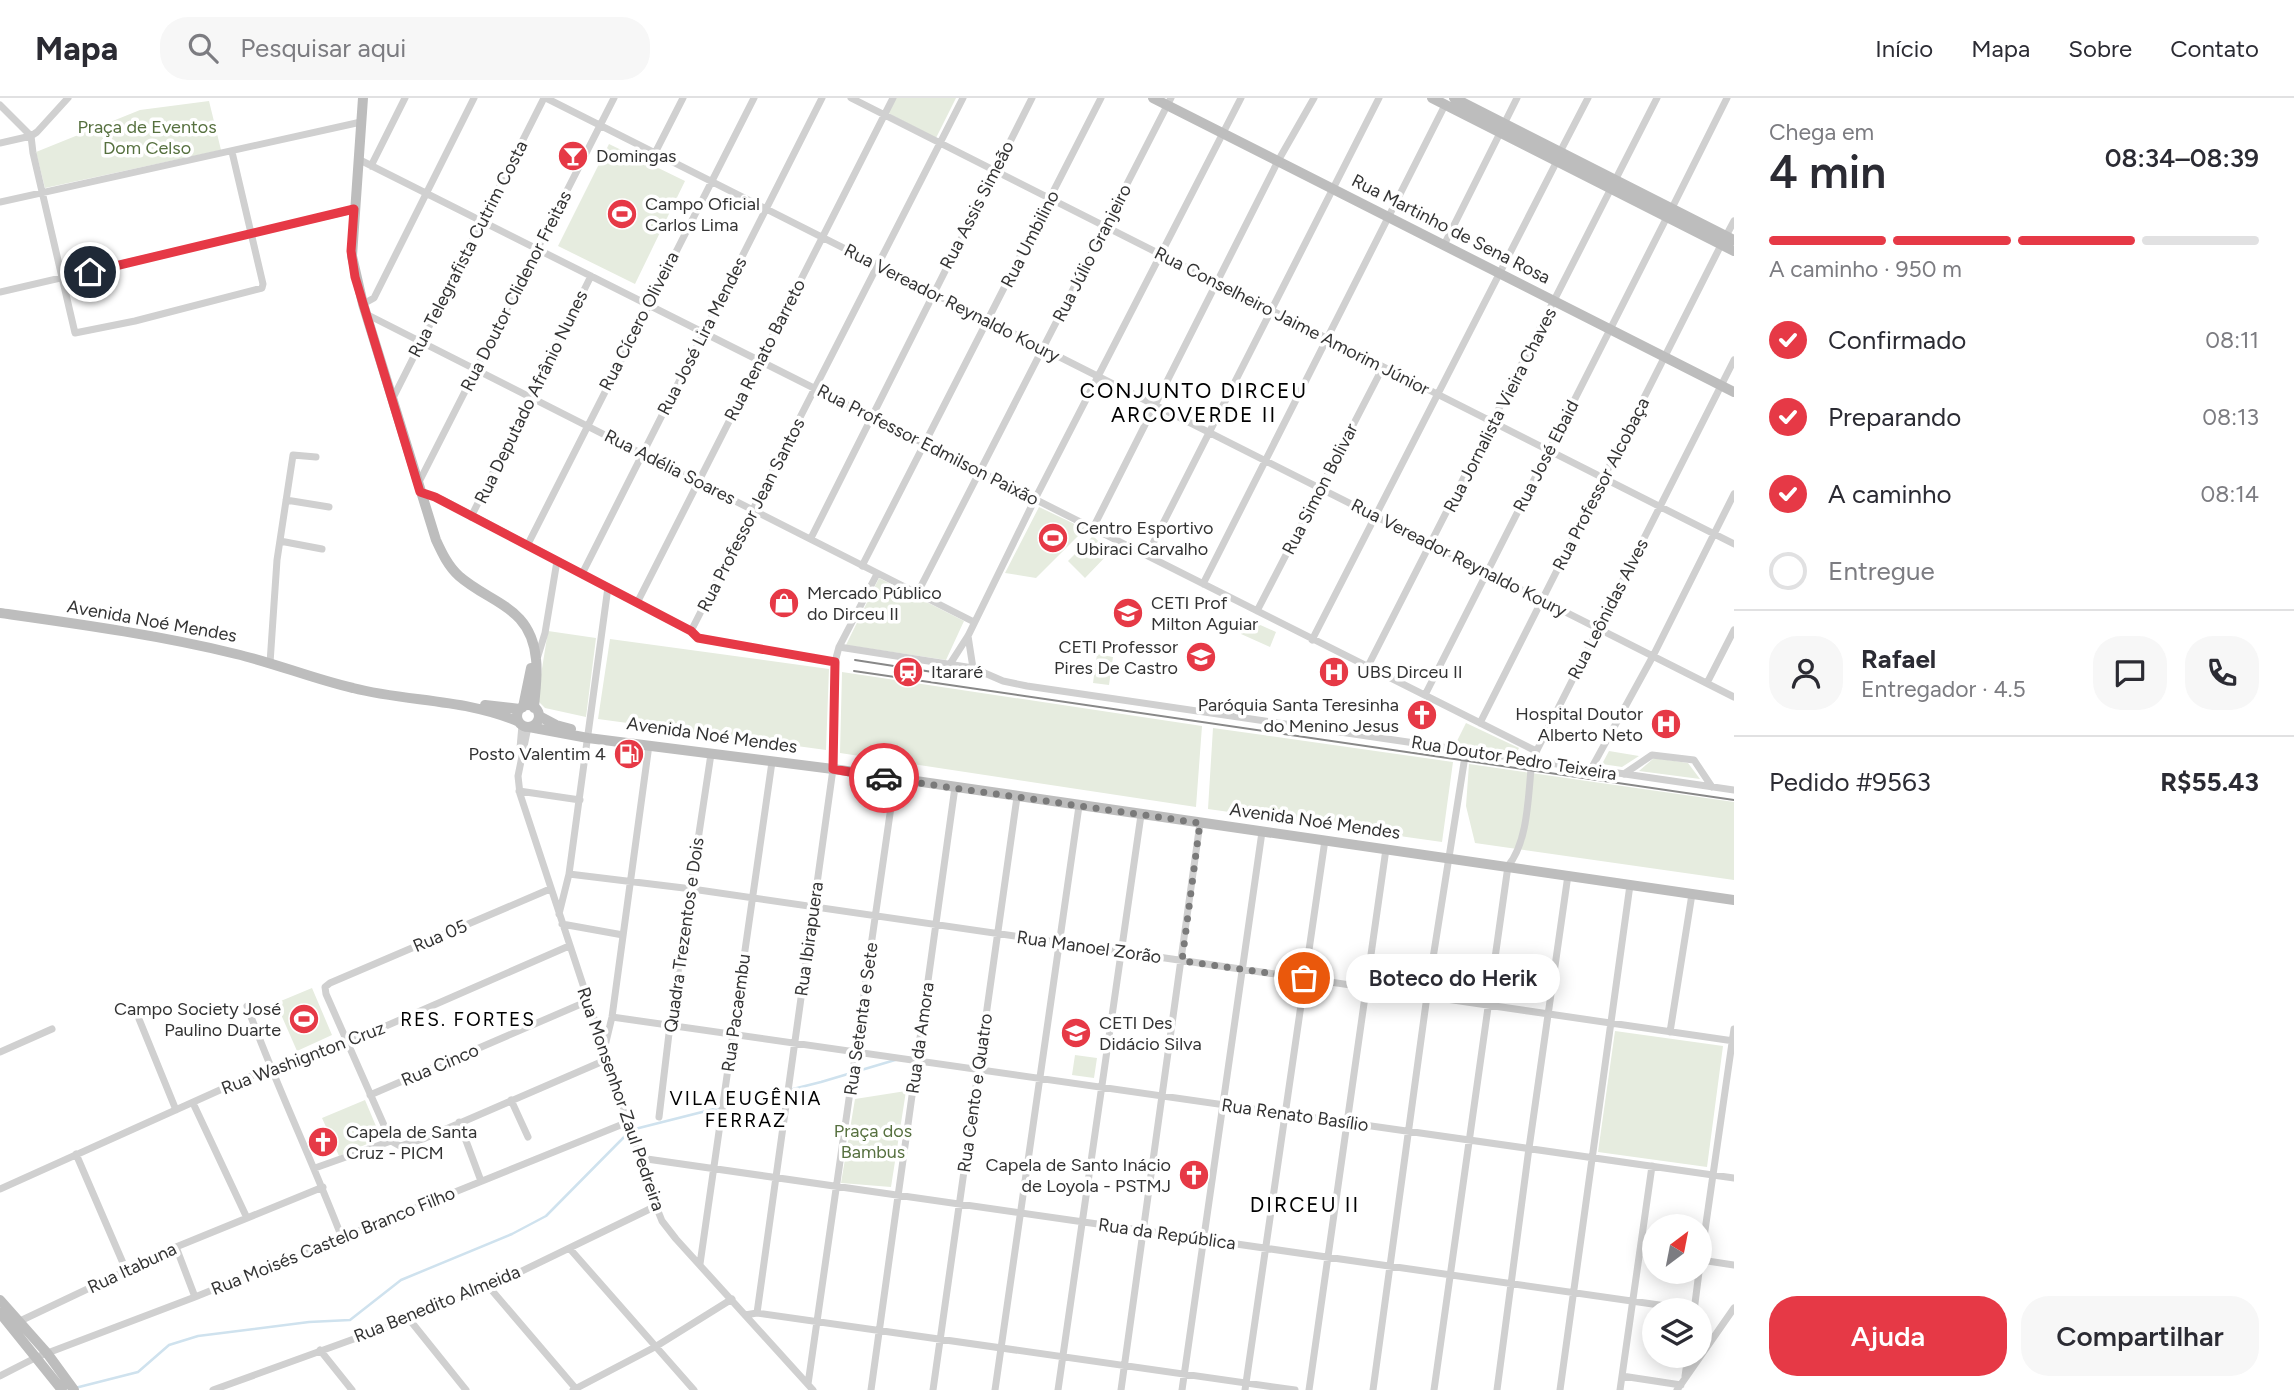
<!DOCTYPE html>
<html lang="pt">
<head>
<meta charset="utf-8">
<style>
  body { margin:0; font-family:Figtree,sans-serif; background:#f7f7f7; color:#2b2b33; height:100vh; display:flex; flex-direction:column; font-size:26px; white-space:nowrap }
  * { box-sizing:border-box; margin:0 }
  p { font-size:23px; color:#7c7c81 }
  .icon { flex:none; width:38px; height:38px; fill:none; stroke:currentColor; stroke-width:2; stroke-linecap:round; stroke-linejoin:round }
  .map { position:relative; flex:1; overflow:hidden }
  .panel { display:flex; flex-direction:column; background:#fff; width:560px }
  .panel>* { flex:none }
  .needle { width:46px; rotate:32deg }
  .tools { position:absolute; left:1642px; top:1116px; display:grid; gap:14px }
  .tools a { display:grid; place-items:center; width:70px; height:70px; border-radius:50%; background:#fff; box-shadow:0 4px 18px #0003; font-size:35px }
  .pin { position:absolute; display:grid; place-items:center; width:60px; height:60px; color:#fff; margin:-30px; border:4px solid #fff; border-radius:50%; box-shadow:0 2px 7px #0007 }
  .courier { position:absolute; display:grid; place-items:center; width:70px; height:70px; margin:-35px; border:5px solid #e63946; border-radius:50%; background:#fff; color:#222; box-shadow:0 2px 9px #0007 }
  .bubble { position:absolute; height:49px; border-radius:24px; background:#fff; box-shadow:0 4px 18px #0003; font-size:23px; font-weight:600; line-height:49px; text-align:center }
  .headline em { font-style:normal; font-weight:600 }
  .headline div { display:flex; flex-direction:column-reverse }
  .headline { display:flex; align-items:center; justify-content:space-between; height:119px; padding:0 35px }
  h1 { font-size:46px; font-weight:600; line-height:52px }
  .bar { display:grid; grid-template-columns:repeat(4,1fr); gap:10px 7px; align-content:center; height:84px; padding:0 35px }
  .bar i { height:9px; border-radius:5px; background:#e1e1e2 }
  .bar .active { background:#e63946 }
  .bar p { grid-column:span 4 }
  .line { display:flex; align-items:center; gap:18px; padding:0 35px; border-top:2px solid #e1e1e2 }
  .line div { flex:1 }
  .round { display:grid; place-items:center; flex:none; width:74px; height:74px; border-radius:28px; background:#f7f7f7 }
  ol { padding:0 35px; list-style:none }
  li { display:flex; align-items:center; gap:21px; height:77px }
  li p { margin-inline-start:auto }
  li .icon { padding:7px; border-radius:50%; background:#e63946; color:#fff; stroke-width:4 }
  li:last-child { color:#7c7c81 }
  li i { width:38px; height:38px; border:4px solid #e1e1e2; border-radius:50% }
  .primary-button { display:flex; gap:14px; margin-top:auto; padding:14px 35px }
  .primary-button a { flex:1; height:80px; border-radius:28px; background:#e63946; color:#fff; font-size:28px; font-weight:600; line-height:80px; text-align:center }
  .primary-button a+a { background:#f7f7f7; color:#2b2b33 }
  header { display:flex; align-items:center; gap:42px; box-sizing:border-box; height:98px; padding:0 35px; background:#fff; border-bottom:2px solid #e1e1e2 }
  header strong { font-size:33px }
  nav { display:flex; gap:38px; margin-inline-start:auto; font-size:24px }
  .search { width:490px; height:63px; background:#f7f7f7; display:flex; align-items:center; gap:18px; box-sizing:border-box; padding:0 24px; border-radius:28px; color:#7c7c81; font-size:26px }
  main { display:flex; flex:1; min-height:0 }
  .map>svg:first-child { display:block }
  .green { fill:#e6ecdf }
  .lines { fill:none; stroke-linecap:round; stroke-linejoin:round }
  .stream { stroke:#cfe2ee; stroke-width:2.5 }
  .street { stroke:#d0d0d0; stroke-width:7 }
  .secondary { stroke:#bdbdbd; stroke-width:10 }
  .tram { stroke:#888; stroke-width:2 }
  .done { stroke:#7a7a7a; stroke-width:7; stroke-dasharray:0 12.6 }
  .route { stroke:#e63946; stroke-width:9 }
  .labels { text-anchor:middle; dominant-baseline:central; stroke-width:7; stroke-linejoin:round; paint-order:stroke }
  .park-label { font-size:18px; fill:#56703f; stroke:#fff }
  .poi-label { font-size:18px; fill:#333; stroke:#fff; text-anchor:start }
  .street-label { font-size:18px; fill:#333; stroke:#fff }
  .neighbourhood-label { font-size:19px; letter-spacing:2px; fill:#000; stroke:#fff }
  .quarter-label { font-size:21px; letter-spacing:2px; fill:#000; stroke:#fff }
</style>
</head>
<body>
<header>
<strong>Mapa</strong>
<div class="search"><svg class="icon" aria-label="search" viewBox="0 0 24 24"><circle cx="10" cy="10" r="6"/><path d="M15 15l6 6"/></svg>Pesquisar aqui</div>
<nav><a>Início</a><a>Mapa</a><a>Sobre</a><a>Contato</a></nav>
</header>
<main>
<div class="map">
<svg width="1734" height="1292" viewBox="0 0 1734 1292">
  <rect width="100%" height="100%" fill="#fff"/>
  <path class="green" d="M895,0H956L936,40L888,15Z
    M209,3L221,52L45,90L36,54L140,12Z
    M609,46L685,83L635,186L558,148Z
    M1039,409L1085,431L1036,480L1005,475Z
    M1093,438L1110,454L1085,480L1068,463Z
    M879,480L964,523L946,562L846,547Z
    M1247,521L1276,534L1270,549L1241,536Z
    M548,533L596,540L586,619L545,610L537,602Z
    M610,541L829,571L826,652L598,621Z
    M1097,556L1113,559L1109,587L1093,585Z
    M842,574L1202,628L1196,709L840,655Z
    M1466,625L1519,650L1517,654L1456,645Z
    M1213,630L1453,664L1442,744L1208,711Z
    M1609,653L1639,658L1622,669L1602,666Z
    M1654,660L1688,665L1700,681L1639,673Z
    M1469,666L1734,704V782L1475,745L1466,708Z
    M312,890L332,937L297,953L276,905Z
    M1615,933L1723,948L1707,1069L1598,1054Z
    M1075,957L1097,960L1094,980L1072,977Z
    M906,993L891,1089L841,1085L855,1001Z
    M365,1002L381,1040L339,1058L322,1020Z"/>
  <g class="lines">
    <path class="stream" d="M75,1290L138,1274L169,1247L198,1238L309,1224L350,1222L401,1182L512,1136L546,1118L631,1032L821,984L895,962"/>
    <path class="street" d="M546,0L1734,599
      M851,0L1734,446
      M0,7L31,38
      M1504,26L1517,0
      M31,38L33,55L75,235L135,223L262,190L263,186L232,54
      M0,45L31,38L37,34L68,0
      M1560,54L1588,0
      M655,55L683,0
      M358,61L1536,653
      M371,68L405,0
      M0,104L361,24
      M1672,110L1727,0
      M1726,138L1734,123
      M1444,147L1500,35
      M0,194L353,112
      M363,206L374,200L474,0
      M366,216L974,524
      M392,302L544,0
      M418,386L614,0
      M421,394L443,402L691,533L698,540L835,564
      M286,402L329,409
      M471,419L591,178
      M1093,430L1278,63L1314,0
      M811,440L1032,0
      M280,443L322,451
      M527,448L754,0
      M1147,457L1379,0
      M862,468L1101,0
      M582,476L822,0
      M1203,486L1445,7
      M917,496L1171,0
      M637,505L893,0
      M1257,513L1383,269
      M691,533L963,0
      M968,538L973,570
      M1312,542L1557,63
      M839,549L973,570L1003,583L1027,588L1734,692
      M537,561L545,535L557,463
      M270,565L277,462L293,357L316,359
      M950,566L968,538L1035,401L1241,0
      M1367,570L1657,0
      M1707,585L1734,532
      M1425,597L1667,119
      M1480,625L1721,147
      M528,629L518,678L520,696L656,1108L662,1123L676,1141L813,1292
      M520,650L522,627
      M1591,671L1653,558L1734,396
      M1624,676L1652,657L1694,662L1712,689
      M519,693L580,702
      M569,776L692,791L1734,943
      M550,791L330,885L325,889L326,896L391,1043L400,1048L423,1041L608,961
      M559,816L569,776L608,489
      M562,826L623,837
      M247,908C276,987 312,1062 342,1140
      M612,919L1734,1080
      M139,921L176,1012
      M1670,934L1692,796
      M605,948L612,919L649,647
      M0,954L52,931
      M370,997L588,903
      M511,1002L528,1039
      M193,1005L247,1120
      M659,1019L670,927L711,656
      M459,1024L481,1083
      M76,1056L126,1172
      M640,1060L1694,1212
      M315,1070L391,1043
      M0,1091L251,978L347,945L569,848
      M176,1149L195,1199
      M570,1151L694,1292
      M1701,1162L1734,1167
      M700,1166L772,664
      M1699,1174L1734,931
      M489,1189L577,1292
      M1694,1213L1699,1174
      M757,1215L833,671L835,564L839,549L877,476
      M745,1217L757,1215L1295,1292
      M409,1221L466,1292
      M20,1223L176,1149L323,1089
      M320,1252L352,1292
      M0,1278L37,1259L195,1199L628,1024
      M1622,1278L1681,1287
      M1685,1278L1688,1258
      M808,1286L895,681
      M213,1292L409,1221L489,1189L656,1108
      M573,1292L655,1249L732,1201
      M871,1292L955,689
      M933,1292L1017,699
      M995,1292L1079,708
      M1058,1292L1141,717
      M1121,1292L1200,725
      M1182,1292L1262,734
      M1245,1292L1325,742
      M1309,1292L1386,751
      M1373,1292L1427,898L1466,652
      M1434,1292L1508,768C1529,743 1528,694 1532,662L1734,262
      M1497,1292L1529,1050L1568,777
      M1560,1292L1630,787
      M1620,1292L1652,1068
      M1677,1292L1734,1210"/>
    <path class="secondary" d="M363,0L352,158L363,206L436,442C442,455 448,468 459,478C491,506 531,508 536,561C538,577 535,594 534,610
      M1153,0L1734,294
      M1432,0L1734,153
      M1454,0L1734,142
      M0,515C78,526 159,537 236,556C275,565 313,581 353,590C407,604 468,601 519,624
      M485,607L520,611
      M517 618a11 11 0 1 1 22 0a11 11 0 1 1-22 0Z
      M523,609L531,570
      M539,618L556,627L571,631
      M529,629L588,640L833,671L1734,802
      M0,1202L47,1255L74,1292
      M0,1215L62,1292"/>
    <path class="tram" d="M855,562L939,575
      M854,573L1734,702"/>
  </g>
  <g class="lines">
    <path class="done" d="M884,680L1200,725L1182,863L1304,880"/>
    <path class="route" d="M90,174L354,111L351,153L355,179L420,394L435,399L691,533L698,540L835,564L833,671L884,680"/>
  </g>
  <defs>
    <g id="bar-disc" transform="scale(1.575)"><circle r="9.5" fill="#e63946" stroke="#fff"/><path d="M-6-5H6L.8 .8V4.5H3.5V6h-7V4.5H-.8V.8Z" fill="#fff"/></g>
    <g id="stadium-disc" transform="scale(1.575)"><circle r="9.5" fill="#e63946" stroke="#fff"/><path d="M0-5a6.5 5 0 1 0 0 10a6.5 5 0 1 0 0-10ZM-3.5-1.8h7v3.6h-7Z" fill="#fff"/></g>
    <g id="shop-disc" transform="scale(1.575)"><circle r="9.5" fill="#e63946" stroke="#fff"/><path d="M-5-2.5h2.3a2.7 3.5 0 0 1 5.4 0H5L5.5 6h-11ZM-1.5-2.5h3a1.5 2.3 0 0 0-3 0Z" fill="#fff"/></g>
    <g id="school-disc" transform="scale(1.575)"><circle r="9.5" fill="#e63946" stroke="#fff"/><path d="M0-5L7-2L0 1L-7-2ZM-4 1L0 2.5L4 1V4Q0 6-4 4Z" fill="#fff"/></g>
    <g id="station-disc" transform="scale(1.575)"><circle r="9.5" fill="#e63946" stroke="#fff"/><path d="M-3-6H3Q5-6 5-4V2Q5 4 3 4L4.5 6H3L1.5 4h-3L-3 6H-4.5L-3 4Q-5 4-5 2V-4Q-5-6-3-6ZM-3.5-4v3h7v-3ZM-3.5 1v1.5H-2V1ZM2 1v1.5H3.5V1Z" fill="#fff"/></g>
    <g id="hospital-disc" transform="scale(1.575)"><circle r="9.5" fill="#e63946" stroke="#fff"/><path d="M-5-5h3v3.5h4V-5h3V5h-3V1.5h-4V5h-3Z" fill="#fff"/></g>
    <g id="church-disc" transform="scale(1.575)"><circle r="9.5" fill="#e63946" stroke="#fff"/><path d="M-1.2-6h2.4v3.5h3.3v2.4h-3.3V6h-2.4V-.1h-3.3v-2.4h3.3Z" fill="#fff"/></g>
    <g id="fuel-disc" transform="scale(1.575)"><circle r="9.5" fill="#e63946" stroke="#fff"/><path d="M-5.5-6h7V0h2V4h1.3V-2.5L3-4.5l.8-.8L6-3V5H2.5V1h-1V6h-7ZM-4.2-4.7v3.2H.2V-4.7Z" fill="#fff"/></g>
  </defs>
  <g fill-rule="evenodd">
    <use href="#bar-disc" x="573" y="58"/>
    <use href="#stadium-disc" x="622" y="116"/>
    <use href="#stadium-disc" x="1053" y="440"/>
    <use href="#shop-disc" x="784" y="505"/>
    <use href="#school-disc" x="1128" y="515"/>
    <use href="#school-disc" x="1201" y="559"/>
    <use href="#station-disc" x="908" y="574"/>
    <use href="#hospital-disc" x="1334" y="574"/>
    <use href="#church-disc" x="1422" y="617"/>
    <use href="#hospital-disc" x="1666" y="626"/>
    <use href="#fuel-disc" x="629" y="656"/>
    <use href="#stadium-disc" x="304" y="921"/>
    <use href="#school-disc" x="1076" y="935"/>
    <use href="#church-disc" x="323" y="1044"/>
    <use href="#church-disc" x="1194" y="1077"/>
  </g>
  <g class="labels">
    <g class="park-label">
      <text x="147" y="29">Praça de Eventos<tspan x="147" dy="21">Dom Celso</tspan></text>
      <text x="873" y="1033">Praça dos<tspan x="873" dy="21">Bambus</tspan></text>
    </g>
    <g class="poi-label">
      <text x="596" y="58">Domingas</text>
      <text x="645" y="106">Campo Oficial<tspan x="645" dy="21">Carlos Lima</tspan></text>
      <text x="1076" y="430">Centro Esportivo<tspan x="1076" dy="21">Ubiraci Carvalho</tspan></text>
      <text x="807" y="495">Mercado Público<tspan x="807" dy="21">do Dirceu II</tspan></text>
      <text x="1151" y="505">CETI Prof<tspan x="1151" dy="21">Milton Aguiar</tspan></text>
      <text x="1178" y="549" text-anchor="end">CETI Professor<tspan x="1178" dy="21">Pires De Castro</tspan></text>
      <text x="931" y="574">Itararé</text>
      <text x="1357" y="574">UBS Dirceu II</text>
      <text x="1399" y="607" text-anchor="end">Paróquia Santa Teresinha<tspan x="1399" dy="21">do Menino Jesus</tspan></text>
      <text x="1643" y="616" text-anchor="end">Hospital Doutor<tspan x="1643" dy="21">Alberto Neto</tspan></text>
      <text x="606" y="656" text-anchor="end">Posto Valentim 4</text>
      <text x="281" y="911" text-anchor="end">Campo Society José<tspan x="281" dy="21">Paulino Duarte</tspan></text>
      <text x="1099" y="925">CETI Des<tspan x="1099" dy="21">Didácio Silva</tspan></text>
      <text x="346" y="1034">Capela de Santa<tspan x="346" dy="21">Cruz - PICM</tspan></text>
      <text x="1171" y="1067" text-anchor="end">Capela de Santo Inácio<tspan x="1171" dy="21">de Loyola - PSTMJ</tspan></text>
    </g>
    <g class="street-label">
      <text transform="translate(977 107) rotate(-63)">Rua Assis Simeão</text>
      <text transform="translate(1451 131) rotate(27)">Rua Martinho de Sena Rosa</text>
      <text transform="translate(1030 141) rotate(-63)">Rua Umbilino</text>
      <text transform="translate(468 151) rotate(-63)">Rua Telegrafista Cutrim Costa</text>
      <text transform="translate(1092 155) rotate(-63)">Rua Júlio Granjeiro</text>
      <text transform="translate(516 193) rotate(-63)">Rua Doutor Clidenor Freitas</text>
      <text transform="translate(952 205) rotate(27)">Rua Vereador Reynaldo Koury</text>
      <text transform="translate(639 223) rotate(-63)">Rua Cícero Oliveira</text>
      <text transform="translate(1292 223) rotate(27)">Rua Conselheiro Jaime Amorim Júnior</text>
      <text transform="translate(702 238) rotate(-63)">Rua José Lira Mendes</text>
      <text transform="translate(765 252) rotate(-63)">Rua Renato Barreto</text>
      <text transform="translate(531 299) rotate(-64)">Rua Deputado Afrânio Nunes</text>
      <text transform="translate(1500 312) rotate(-63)">Rua Jornalista Vieira Chaves</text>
      <text transform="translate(928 347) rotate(27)">Rua Professor Edmilson Paixão</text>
      <text transform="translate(1546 358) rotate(-63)">Rua José Ebaid</text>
      <text transform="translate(670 369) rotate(27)">Rua Adélia Soares</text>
      <text transform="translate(1601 386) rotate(-63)">Rua Professor Alcobaça</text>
      <text transform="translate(1320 391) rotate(-63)">Rua Simon Bolivar</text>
      <text transform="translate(751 417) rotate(-63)">Rua Professor Jean Santos</text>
      <text transform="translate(1459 460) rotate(27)">Rua Vereador Reynaldo Koury</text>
      <text transform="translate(1608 511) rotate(-63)">Rua Leônidas Alves</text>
      <text transform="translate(152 523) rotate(10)">Avenida Noé Mendes</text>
      <text transform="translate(712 637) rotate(8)">Avenida Noé Mendes</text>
      <text transform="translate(1514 660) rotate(9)">Rua Doutor Pedro Teixeira</text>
      <text transform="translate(1315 723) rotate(8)">Avenida Noé Mendes</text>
      <text transform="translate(684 837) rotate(-82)">Quadra Trezentos e Dois</text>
      <text transform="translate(440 838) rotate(-23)">Rua 05</text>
      <text transform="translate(809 841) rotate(-82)">Rua Ibirapuera</text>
      <text transform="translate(1089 849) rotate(8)">Rua Manoel Zorão</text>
      <text transform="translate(736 915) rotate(-82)">Rua Pacaembu</text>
      <text transform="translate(861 921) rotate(-82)">Rua Setenta e Sete</text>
      <text transform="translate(920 940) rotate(-82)">Rua da Amora</text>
      <text transform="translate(303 960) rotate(-21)">Rua Washignton Cruz</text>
      <text transform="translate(440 967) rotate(-23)">Rua Cinco</text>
      <text transform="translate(975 995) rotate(-82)">Rua Cento e Quatro</text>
      <text transform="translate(621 1001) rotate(71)">Rua Monsenhor Zaul Pedreira</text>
      <text transform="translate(1295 1017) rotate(8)">Rua Renato Basílio</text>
      <text transform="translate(1167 1136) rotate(8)">Rua da República</text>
      <text transform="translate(333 1143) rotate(-22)">Rua Moisés Castelo Branco Filho</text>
      <text transform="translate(132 1170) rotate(-25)">Rua Itabuna</text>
      <text transform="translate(437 1206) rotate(-22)">Rua Benedito Almeida</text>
    </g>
    <g class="neighbourhood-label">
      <text x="468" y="921">RES. FORTES</text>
      <text x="746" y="1000">VILA EUGÊNIA<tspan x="746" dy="22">FERRAZ</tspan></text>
    </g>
    <g class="quarter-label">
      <text x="1194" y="292">CONJUNTO DIRCEU<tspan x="1194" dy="24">ARCOVERDE II</tspan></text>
      <text x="1305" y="1106">DIRCEU II</text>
    </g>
  </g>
</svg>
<div class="tools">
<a><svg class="needle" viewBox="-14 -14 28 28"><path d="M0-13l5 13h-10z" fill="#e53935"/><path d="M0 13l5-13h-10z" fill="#7c7c81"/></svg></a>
<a><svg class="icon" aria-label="layers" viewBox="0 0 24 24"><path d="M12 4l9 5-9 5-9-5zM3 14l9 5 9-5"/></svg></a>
</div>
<div class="pin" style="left:1304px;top:880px;background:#ea580c"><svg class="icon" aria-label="bag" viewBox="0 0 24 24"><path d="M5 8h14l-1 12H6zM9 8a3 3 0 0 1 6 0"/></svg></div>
<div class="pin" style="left:90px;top:174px;background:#1f2937"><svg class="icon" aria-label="home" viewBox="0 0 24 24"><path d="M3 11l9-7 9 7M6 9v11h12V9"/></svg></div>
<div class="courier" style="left:884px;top:680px"><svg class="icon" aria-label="car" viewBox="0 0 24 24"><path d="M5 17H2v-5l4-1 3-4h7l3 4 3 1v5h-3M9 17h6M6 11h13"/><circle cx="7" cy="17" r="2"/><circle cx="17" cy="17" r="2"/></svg></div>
<div class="bubble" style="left:1346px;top:856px;width:214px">Boteco do Herik</div>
</div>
<section class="panel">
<div class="headline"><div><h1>4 min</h1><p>Chega em</p></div><em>08:34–08:39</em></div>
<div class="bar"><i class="active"></i><i class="active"></i><i class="active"></i><i></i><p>A caminho · 950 m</p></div>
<ol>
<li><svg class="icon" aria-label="check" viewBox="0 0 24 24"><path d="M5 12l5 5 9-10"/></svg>Confirmado<p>08:11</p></li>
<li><svg class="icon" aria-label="check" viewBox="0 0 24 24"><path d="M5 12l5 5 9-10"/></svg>Preparando<p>08:13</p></li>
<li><svg class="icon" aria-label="check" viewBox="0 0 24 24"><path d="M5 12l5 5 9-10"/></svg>A caminho<p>08:14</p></li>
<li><i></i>Entregue</li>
</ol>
<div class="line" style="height:126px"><a class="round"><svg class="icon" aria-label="person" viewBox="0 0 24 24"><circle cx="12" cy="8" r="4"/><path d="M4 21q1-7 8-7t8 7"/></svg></a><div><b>Rafael</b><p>Entregador · 4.5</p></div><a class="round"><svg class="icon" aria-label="chat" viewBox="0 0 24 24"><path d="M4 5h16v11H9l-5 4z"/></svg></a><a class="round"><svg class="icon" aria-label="phone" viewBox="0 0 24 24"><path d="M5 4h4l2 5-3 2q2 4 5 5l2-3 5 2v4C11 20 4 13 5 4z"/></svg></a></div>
<div class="line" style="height:91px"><div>Pedido #9563</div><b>R$55.43</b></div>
<div class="primary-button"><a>Ajuda</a><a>Compartilhar</a></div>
</section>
</main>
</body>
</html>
